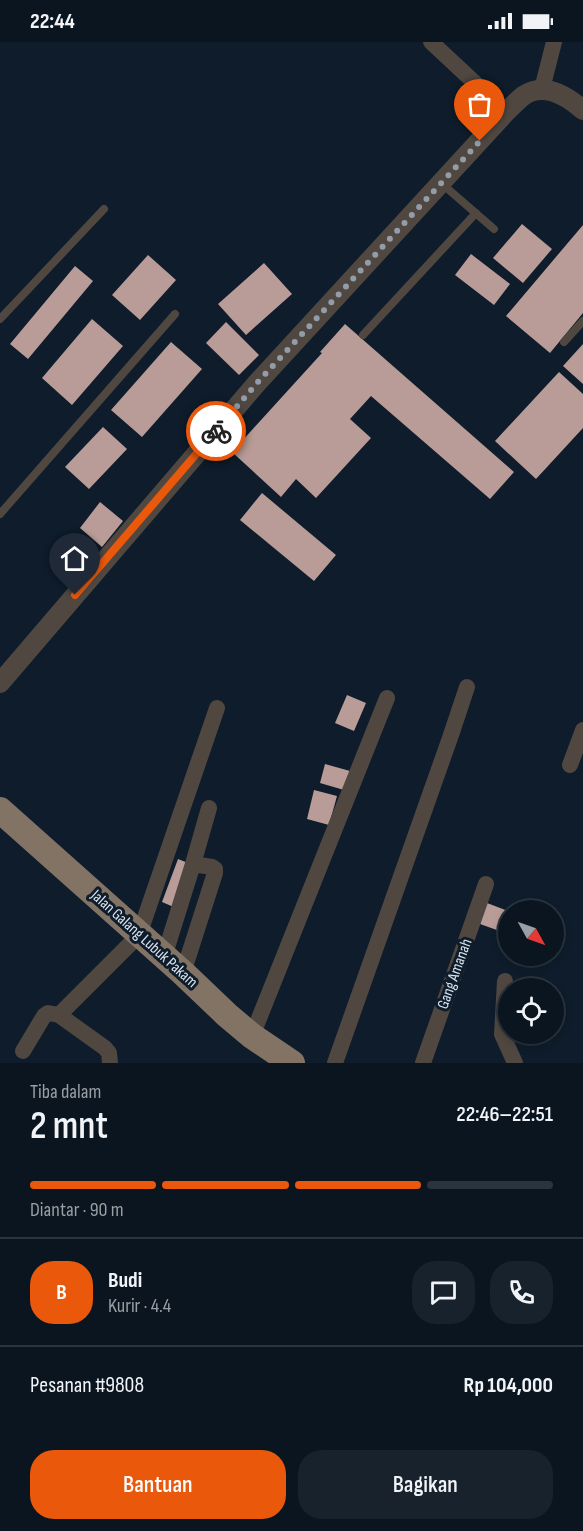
<!DOCTYPE html>
<html lang="id">
<head>
<meta charset="utf-8">
<style>
  body { margin:0; font-family:"Sofia Sans Condensed",sans-serif; background:#18222d; color:#f1f3f6; height:100vh; display:flex; flex-direction:column; font-size:22px; white-space:nowrap }
  * { box-sizing:border-box; margin:0 }
  p { font-size:20px; color:#999fa5 }
  .icon { flex:none; width:33px; height:33px; fill:none; stroke:currentColor; stroke-width:2; stroke-linecap:round; stroke-linejoin:round }
  .map { position:relative; height:1021px; overflow:hidden }
  .panel { display:flex; flex-direction:column; background:#0a1520; flex:1 }
  .panel>* { flex:none }
  .needle { width:39px; rotate:130deg }
  .controls { position:absolute; left:498px; top:858px; display:grid; gap:12px }
  .controls a { display:grid; place-items:center; width:66px; height:66px; border-radius:50%; background:#0a1520; box-shadow:0 3px 9px #0003,0 0 0 2px #2a343e; font-size:30px }
  .pin { position:absolute; display:grid; place-items:center; width:51px; height:51px; color:#fff; margin:-62px -26px; border-radius:50% 50% 50% 0; rotate:-45deg; box-shadow:0 0 6px #0007 }
  .pin .icon { rotate:45deg }
  .courier { position:absolute; display:grid; place-items:center; width:60px; height:60px; margin:-30px; border:4px solid #ea580c; border-radius:50%; background:#fff; color:#222; box-shadow:0 2px 8px #0007 }
  .summary em { font-style:normal; font-weight:600 }
  .summary div { display:flex; flex-direction:column-reverse }
  .summary { display:flex; align-items:center; justify-content:space-between; height:102px; padding:0 30px }
  h1 { font-size:39px; font-weight:600; line-height:45px }
  .bar { display:grid; grid-template-columns:repeat(4,1fr); gap:9px 6px; align-content:center; height:72px; padding:0 30px }
  .bar i { height:8px; border-radius:4px; background:#2a343e }
  .bar .on { background:#ea580c }
  .bar p { grid-column:span 4 }
  .line { display:flex; align-items:center; gap:15px; padding:0 30px; border-top:2px solid #2a343e }
  .line div { flex:1 }
  .round { display:grid; place-items:center; flex:none; width:63px; height:63px; border-radius:24px; background:#18222d }
  .cta { display:flex; gap:12px; margin-top:auto; padding:12px 30px }
  .cta a { flex:1; height:69px; border-radius:24px; background:#ea580c; color:#fff; font-size:24px; font-weight:600; line-height:69px; text-align:center }
  .cta a+a { background:#18222d; color:#f1f3f6 }
  .status { display:flex; justify-content:space-between; align-items:center; height:42px; padding:0 30px; background:#0a1520; direction:ltr }
  .status svg { height:16px; fill:currentColor }
  .map>svg:first-child { display:block }
  .building { fill:#b99c97 }
  .lines { fill:none; stroke-linecap:round; stroke-linejoin:round }
  .service { stroke:#4f4740; stroke-width:8 }
  .minor { stroke:#4f4740; stroke-width:16 }
  .tertiary { stroke:#4f4740; stroke-width:20 }
  .primary { stroke:#837365; stroke-width:26 }
  .done { stroke:#929da9; stroke-width:6; stroke-dasharray:0 10.8 }
  .route { stroke:#ea580c; stroke-width:8 }
  .labels { text-anchor:middle; dominant-baseline:central; stroke-width:6; stroke-linejoin:round; paint-order:stroke }
  .street-label { font-size:16px; fill:#d9e3ed; stroke:#0e1c2b }
</style>
</head>
<body>
<div class="status"><b>22:44</b><svg viewBox="0 0 49 12"><path d="M0 12V9h3v3zM5 12V6h3v6zM10 12V3h3v9zM15 12V0h3v12zM26 1h20v11H26zM47 4h2v5h-2z"/></svg></div>
<div class="map">
<svg width="583" height="1021" viewBox="0 0 583 1021">
  <rect width="100%" height="100%" fill="#0e1c2b"/>
  <path class="building" d="M522,182L552,207L523,241L493,216Z
    M583,183V271L550,311L506,274Z
    M471,212L510,242L494,263L455,233Z
    M148,213L176,238L140,278L112,253Z
    M264,221L292,252L246,293L218,262Z
    M75,224L93,239L28,317L10,302Z
    M92,277L123,304L72,363L42,336Z
    M226,280L259,313L239,333L206,301Z
    M345,282L514,430L490,457L371,354L350,377L371,396L316,456L296,437L281,455L232,410L322,311L320,310Z
    M171,300L202,327L142,395L111,368Z
    M583,302V342L563,324Z
    M559,330L583,352V386L536,437L495,399Z
    M103,385L127,407L89,447L65,425Z
    M262,451L336,513L314,539L240,478Z
    M100,460L123,479L102,505L80,486Z
    M347,653L366,661L354,689L335,681Z
    M325,722L350,729L344,748L320,741Z
    M314,748L337,754L329,783L307,777Z
    M178,817L193,823L176,866L162,860Z
    M487,861L508,869V892L480,882Z"/>
  <g class="lines">
    <path class="service" d="M441,141L494,187
      M0,277L104,167
      M363,293L476,171
      M564,300L583,279
      M0,472L175,272"/>
    <path class="minor" d="M431,0L506,70
      M542,47L554,0
      M570,723L583,688
      M164,915L193,822L209,766
      M183,931L215,831V827L212,825L193,822
      M505,939L502,992L515,1021
      M59,973L105,1006L109,1011L110,1021
      M252,994L387,656
      M23,1009L44,974L48,971L59,973L139,893L217,666
      M335,1021L451,693L467,645
      M423,1021L486,842"/>
    <path class="tertiary" d="M0,641L257,341L506,70C511,65 517,59 523,54C544,39 567,54 583,68"/>
    <path class="primary" d="M0,768L183,931L227,973L252,994L292,1021"/>
  </g>
  <g class="lines">
    <path class="done" d="M216,389L257,341L480,99"/>
    <path class="route" d="M75,553L216,389"/>
  </g>
  <g class="labels">
    <g class="street-label">
      <text transform="translate(144 897) rotate(42)">Jalan Galang Lubuk Pakam</text>
      <text transform="translate(455 932) rotate(-70)">Gang Amanah</text>
    </g>
  </g>
</svg>
<div class="controls">
<a><svg class="needle" viewBox="-14 -14 28 28"><path d="M0-13l5 13h-10z" fill="#e53935"/><path d="M0 13l5-13h-10z" fill="#999fa5"/></svg></a>
<a><svg class="icon" aria-label="locate" viewBox="0 0 24 24"><circle cx="12" cy="12" r="6"/><path d="M12 2v4M12 18v4M2 12h4M18 12h4"/></svg></a>
</div>
<div class="pin" style="left:480px;top:99px;background:#ea580c"><svg class="icon" aria-label="bag" viewBox="0 0 24 24"><path d="M5 8h14l-1 12H6zM9 8a3 3 0 0 1 6 0"/></svg></div>
<div class="pin" style="left:75px;top:553px;background:#1f2937"><svg class="icon" aria-label="home" viewBox="0 0 24 24"><path d="M3 11l9-7 9 7M6 9v11h12V9"/></svg></div>
<div class="courier" style="left:216px;top:389px"><svg class="icon" aria-label="bike" viewBox="0 0 24 24"><circle cx="6" cy="16" r="4"/><circle cx="18" cy="16" r="4"/><path d="M6 16l4-8h5l3 8M10 8l3 8H6M13 5h3"/></svg></div>
</div>
<section class="panel">
<div class="summary"><div><h1>2 mnt</h1><p>Tiba dalam</p></div><em>22:46–22:51</em></div>
<div class="bar"><i class="on"></i><i class="on"></i><i class="on"></i><i></i><p>Diantar · 90 m</p></div>
<div class="line" style="height:108px"><b class="round" style="background:#ea580c;color:#fff">B</b><div><b>Budi</b><p>Kurir · 4.4</p></div><a class="round"><svg class="icon" aria-label="chat" viewBox="0 0 24 24"><path d="M4 5h16v11H9l-5 4z"/></svg></a><a class="round"><svg class="icon" aria-label="phone" viewBox="0 0 24 24"><path d="M5 4h4l2 5-3 2q2 4 5 5l2-3 5 2v4C11 20 4 13 5 4z"/></svg></a></div>
<div class="line" style="height:78px"><div>Pesanan #9808</div><b>Rp 104,000</b></div>
<div class="cta"><a>Bantuan</a><a>Bagikan</a></div>
</section>
</body>
</html>
